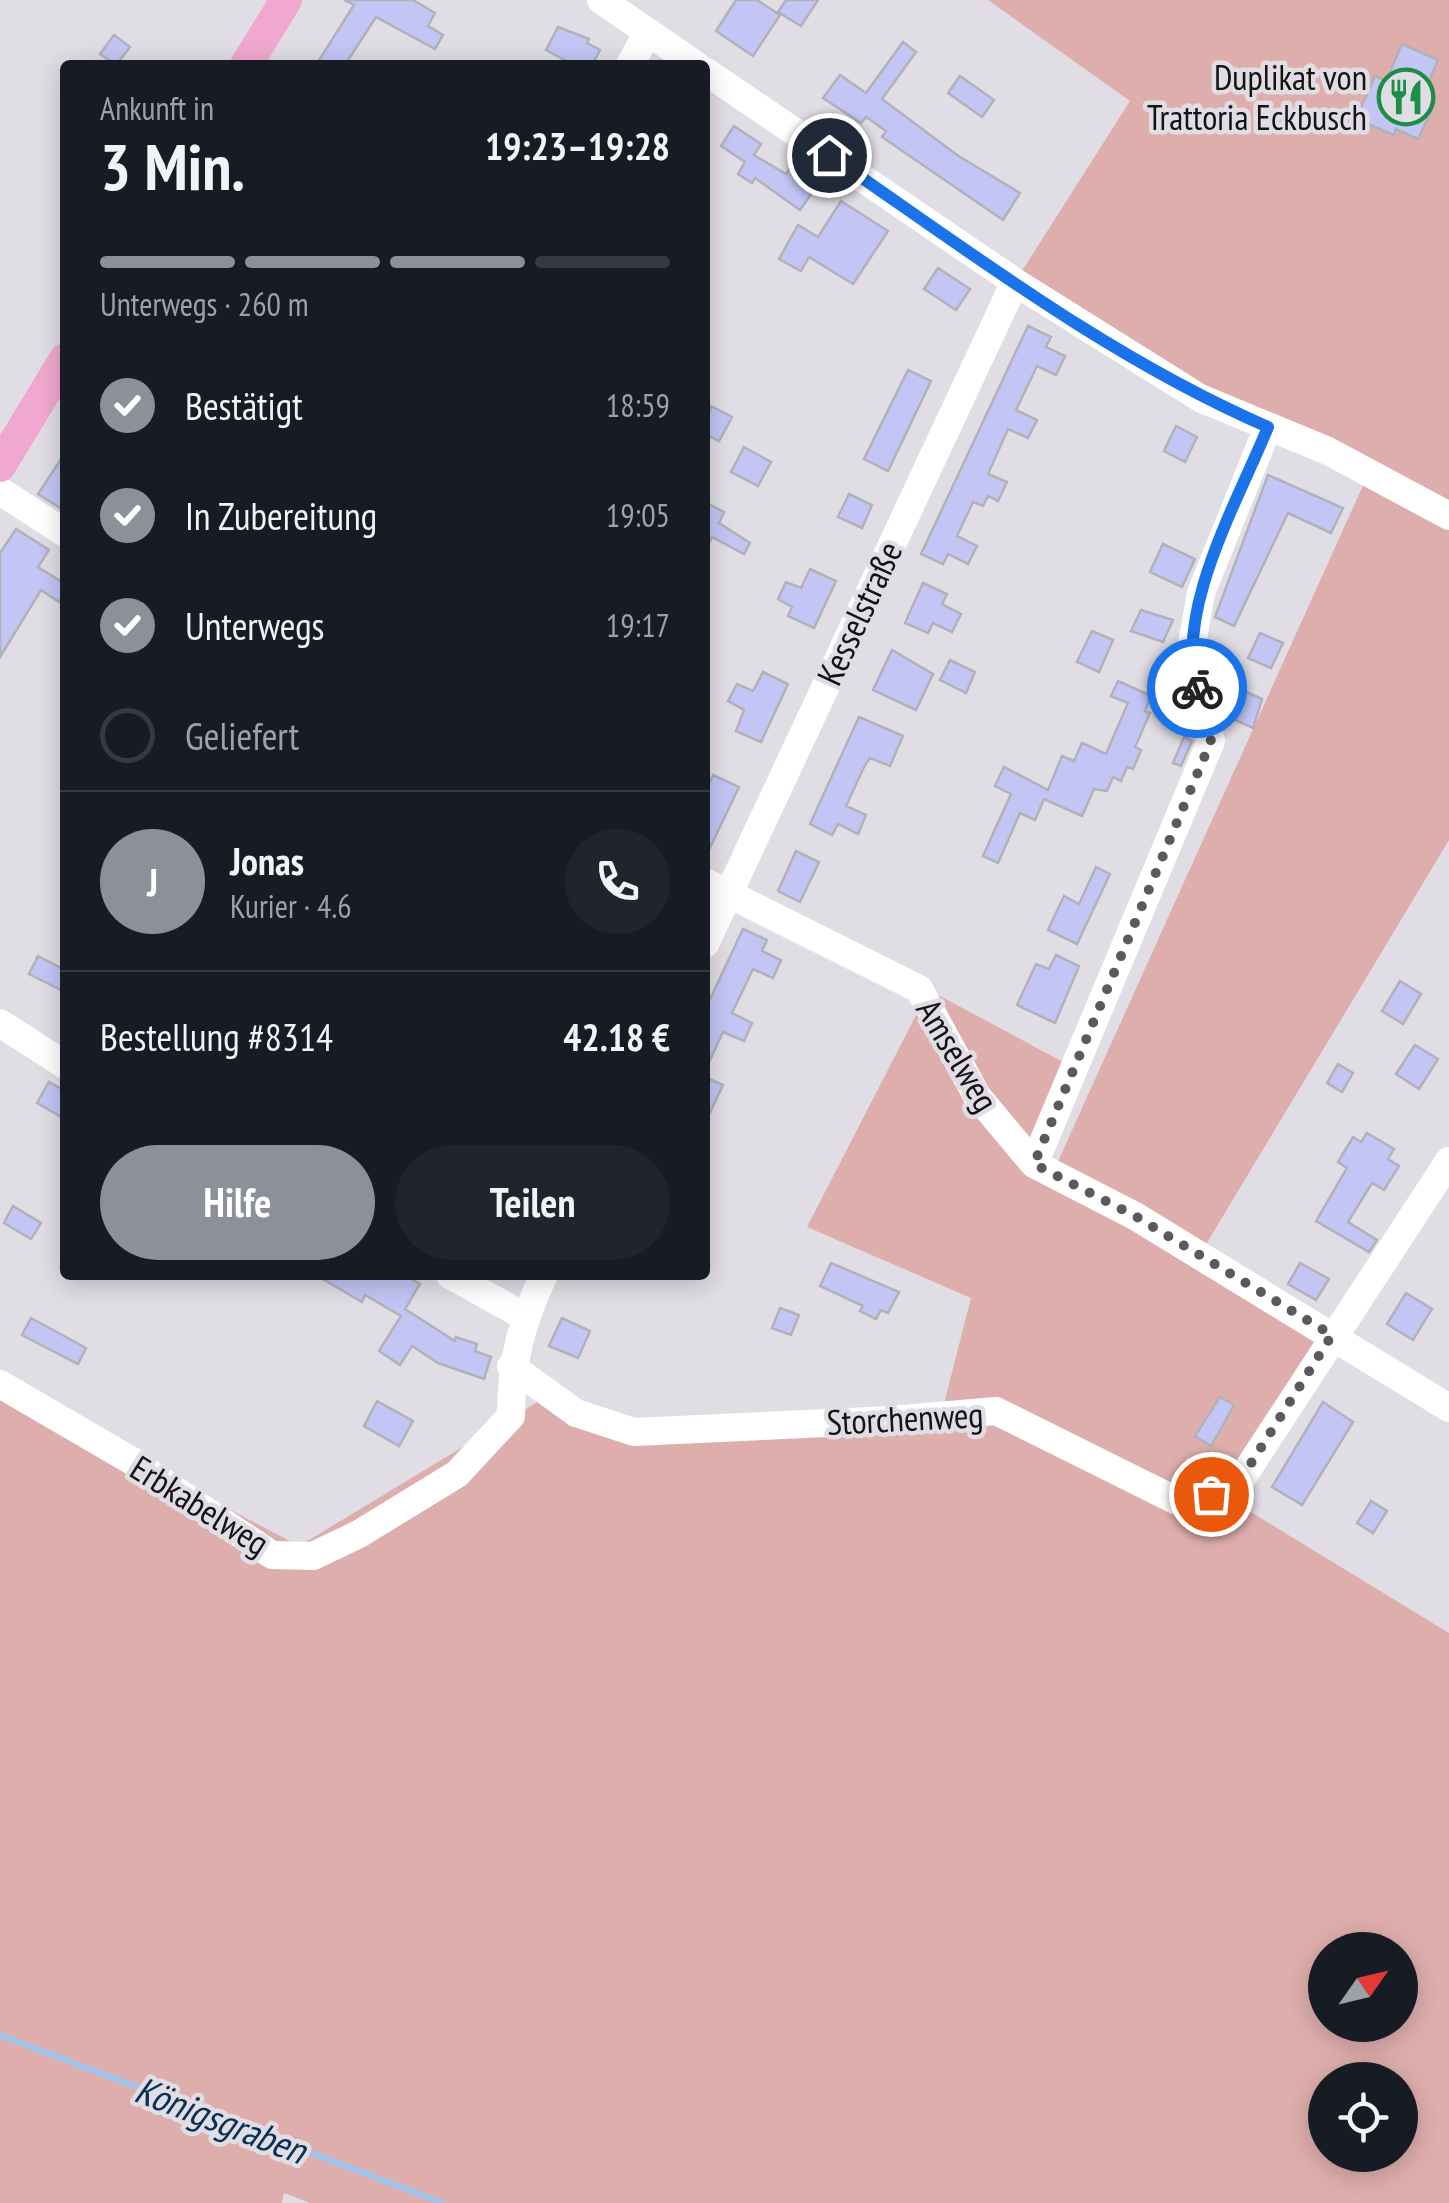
<!DOCTYPE html>
<html lang="de">
<head>
<meta charset="utf-8">
<style>
  body { margin:0; font-family:"PT Sans Narrow",sans-serif; background:#20242c; color:#f1f3f6; height:100vh; display:flex; flex-direction:column; font-size:38px; white-space:nowrap }
  * { box-sizing:border-box; margin:0 }
  p { font-size:32px; color:#9ea1a6 }
  .icon { flex:none; width:55px; height:55px; fill:none; stroke:currentColor; stroke-width:2; stroke-linecap:round; stroke-linejoin:round }
  .map { position:relative; flex:1; overflow:hidden }
  .details { position:absolute; left:60px; top:60px; width:650px; height:1220px; display:flex; flex-direction:column; background:#171b24; border-radius:10px; box-shadow:0 5px 25px #0003 }
  .details>* { flex:none }
  .needle { width:65px; rotate:56deg }
  .tools { position:absolute; left:1308px; top:1932px; display:grid; gap:20px }
  .tools a { display:grid; place-items:center; width:110px; height:110px; border-radius:50%; background:#171b24; box-shadow:0 5px 25px #0003; font-size:50px }
  .pin { position:absolute; display:grid; place-items:center; width:85px; height:85px; color:#fff; margin:-42px; border:5px solid #fff; border-radius:50%; box-shadow:0 2px 10px #0007 }
  .courier { position:absolute; display:grid; place-items:center; width:100px; height:100px; margin:-50px; border:8px solid #1a73e8; border-radius:50%; background:#fff; color:#222; box-shadow:0 2px 12px #0007 }
  .head em { font-style:normal; font-weight:700 }
  .head div { display:flex; flex-direction:column-reverse }
  .head { display:flex; align-items:center; justify-content:space-between; height:170px; padding:0 40px }
  h1 { font-size:65px; font-weight:700; line-height:75px }
  .bar { display:grid; grid-template-columns:repeat(4,1fr); gap:15px 10px; align-content:center; height:120px; padding:0 40px }
  .bar i { height:12px; border-radius:8px; background:#363941 }
  .bar .selected { background:#8c9099 }
  .bar p { grid-column:span 4 }
  .line { display:flex; align-items:center; gap:25px; padding:0 40px; border-top:2px solid #363941 }
  .line div { flex:1 }
  .round { display:grid; place-items:center; flex:none; width:105px; height:105px; border-radius:52px; background:#20242c }
  ol { padding:0 40px; list-style:none }
  li { display:flex; align-items:center; gap:30px; height:110px }
  li p { margin-inline-start:auto }
  li .icon { padding:10px; border-radius:50%; background:#8c9099; color:#fff; stroke-width:4 }
  li:last-child { color:#9ea1a6 }
  li i { width:55px; height:55px; border:5px solid #363941; border-radius:50% }
  .cta { display:flex; gap:20px; margin-top:auto; padding:20px 40px }
  .cta a { flex:1; height:115px; border-radius:60px; background:#8c9099; color:#fff; font-size:40px; font-weight:700; line-height:115px; text-align:center }
  .cta a+a { background:#20242c; color:#f1f3f6 }
  .map>svg:first-child { display:block }
  .green { fill:#deaeac; fill-rule:evenodd }
  .lines { fill:none; stroke-linecap:round; stroke-linejoin:round }
  .stream { stroke:#a1c5ea; stroke-width:6 }
  .building { fill:#c3c6f5; stroke:#b1b2b9; stroke-width:2.5 }
  .minor { stroke:#fff; stroke-width:28 }
  .major { stroke:#f1a8d0; stroke-width:32 }
  .done { stroke:#5c595d; stroke-width:10; stroke-dasharray:0 18 }
  .route { stroke:#1a73e8; stroke-width:12 }
  .labels { text-anchor:middle; dominant-baseline:central; stroke-width:9; stroke-linejoin:round; paint-order:stroke }
  .poi-label { font-size:35px; fill:#141214; stroke:#e1dde4; text-anchor:end }
  .street-label { font-size:35px; fill:#141214; stroke:#e1dde4 }
  .water-label { font-size:38px; font-style:italic; fill:#073053; stroke:#e1dde4 }
</style>
</head>
<body>
<div class="map">
<svg width="1449" height="2203" viewBox="0 0 1449 2203">
  <rect width="100%" height="100%" fill="#e1dde4"/>
  <path class="green" d="M988,0H1449V840L1199,1256L1328,1336L1231,1500L1449,1633V2203H310L284,2193L282,2203H0V1388L299,1546L554,1392L643,1442L938,1427L971,1298L807,1227L929,990L1078,1070L1044,1162L1055,1168L1370,470L1268,427L1015,282L1130,101ZM1325,1950H1400V2025H1325ZM1325,2080H1400V2155H1325Z"/>
  <g class="lines">
    <path class="stream" d="M0,2035L443,2203"/>
  </g>
  <path class="building" d="M344,0H413L435,13L428,26L443,35L435,49L376,17L345,65H316L354,5Z
    M736,0H757L780,15L753,56L716,31Z
    M786,0H818L801,26L778,12Z
    M558,27L589,39L587,43L600,50L592,65H574L546,50Z
    M114,35L130,47L116,65L100,54Z
    M903,42L916,52L882,99L957,155L1020,193L1003,220L882,137L886,131L866,117L861,123L823,98L840,75L866,93Z
    M1402,44L1438,60L1422,97L1435,102L1418,139L1396,129L1394,135L1356,119L1375,76L1386,81Z
    M960,76L994,100L982,117L948,93Z
    M734,126L761,144L754,155L786,174L791,167L817,186L800,210L755,178L752,183L738,174L745,162L721,146Z
    M841,201L888,231L853,284L809,257L801,271L779,259L798,225L818,237Z
    M938,268L970,289L956,310L924,289Z
    M1028,326L1051,337L1046,347L1065,356L1056,375L1037,366L1016,410L1037,420L1028,438L1008,429L988,474L1007,482L998,501L988,496L983,506L973,502L957,536L977,546L968,564L948,554L943,564L921,554Z
    M908,370L931,381L888,471L864,459Z
    M711,406L732,417L719,441L705,434Z
    M1176,426L1197,437L1185,462L1164,451Z
    M744,447L771,462L758,486L731,472Z
    M65,453V511L38,494Z
    M1268,475L1343,508L1331,533L1288,513L1234,626L1215,617Z
    M849,494L872,505L862,528L838,517Z
    M705,502L724,512L719,523L750,543L744,554L712,537L705,552Z
    M16,529L49,550L38,567L65,584V593L59,602L41,590L0,657V553Z
    M1163,544L1195,559L1182,587L1150,572Z
    M810,569L836,581L814,628L788,616L792,607L778,599L786,582L801,588Z
    M923,583L947,594L942,604L961,614L952,632L933,623L928,633L905,623Z
    M1141,610L1173,620L1163,642L1131,631Z
    M1092,631L1113,640L1099,672L1077,662Z
    M1260,633L1283,643L1271,668L1248,658Z
    M892,650L933,674L916,710L873,690Z
    M950,660L975,672L966,693L940,680Z
    M763,672L788,684L761,742L736,731L744,710L728,701L737,684L753,691Z
    M1118,681L1151,696L1145,711L1150,713L1135,747L1141,750L1133,769L1127,767L1121,781L1113,777L1107,791L1094,789L1082,816L1044,799L1035,820L1020,813L998,863L983,856L1011,794L995,786L1004,767L1048,790L1062,756L1074,761L1082,743L1106,754L1128,703L1111,696Z
    M1235,687L1262,699L1253,728L1222,714Z
    M859,717L903,736L890,766L870,758L864,767L846,806L866,815L858,834L838,824L832,835L810,824Z
    M1184,737L1192,741L1181,766L1173,763Z
    M713,775L739,787L705,858V792Z
    M796,851L819,862L800,902L778,891Z
    M1096,867L1110,874L1077,944L1048,930L1064,896L1079,904Z
    M743,929L767,940L762,951L781,960L773,978L753,969L732,1013L752,1023L744,1041L723,1032L705,1071V1010Z
    M1056,955L1079,966L1055,1023L1017,1005L1036,964L1049,969Z
    M38,956L65,970V992L29,974Z
    M1400,981L1421,994L1403,1024L1382,1011Z
    M1415,1045L1438,1059L1419,1089L1396,1074Z
    M1338,1064L1353,1073L1342,1092L1327,1083Z
    M705,1077L723,1085L705,1123Z
    M49,1082L65,1091V1119L37,1103Z
    M1367,1133L1394,1149L1388,1159L1399,1166L1384,1190L1372,1183L1348,1222L1377,1240L1369,1252L1316,1221L1347,1168L1338,1162L1353,1137L1361,1142Z
    M13,1206L41,1223L31,1239L4,1223Z
    M831,1263L899,1292L888,1313L881,1310L876,1319L860,1311L863,1306L820,1286Z
    M1300,1263L1329,1279L1316,1300L1288,1284Z
    M316,1275H404L420,1284L405,1309L455,1341L456,1337L477,1344L475,1351L491,1357L484,1379L438,1363L412,1346L400,1365L379,1351L401,1316L365,1295L362,1302Z
    M1406,1293L1432,1309L1413,1340L1387,1324Z
    M780,1308L799,1315L791,1335L772,1328Z
    M31,1318L86,1348L78,1364L22,1335Z
    M562,1318L590,1331L578,1358L549,1346Z
    M1220,1397L1234,1405L1211,1446L1195,1436Z
    M377,1401L413,1421L399,1446L364,1426Z
    M1323,1402L1353,1422L1302,1505L1272,1487Z
    M1371,1501L1387,1511L1373,1533L1357,1523Z"/>
  <g class="lines">
    <path class="minor" d="M601,0L696,65
      M630,65L648,32
      M705,71L1015,282L1200,398L1328,451L1449,516
      M0,491L65,533
      M705,882L919,989L977,1096L1034,1164L1135,1216L1449,1408
      M705,944L1015,282
      M0,1023L65,1065
      M1034,1164L1211,741L1189,661L1201,593L1268,427
      M450,1275L524,1316
      M511,1366L576,1413L634,1432L891,1420L996,1411L1177,1501L1238,1484L1449,1161
      M0,1384L132,1461L272,1555L313,1556L359,1534L457,1474L511,1416C511,1363 521,1323 544,1275"/>
    <path class="major" d="M246,65L286,0
      M0,466L65,359"/>
  </g>
  <g class="lines">
    <path class="done" d="M1197,688L1211,741L1034,1164L1135,1216L1332,1335L1238,1484L1211,1494"/>
    <path class="route" d="M829,155C970,252 1111,359 1268,427C1238,501 1175,609 1197,688"/>
  </g>
  <defs>
    <g id="restaurant-ring" transform="scale(2.875)"><circle r="9.5" fill="#e1dde4" stroke="#1b8e48" stroke-width="1.5"/><path d="M-5-6h1v4h1v-4h1v4h1v-4h1v5L-1.5 .5V6h-2V.5L-5-1ZM5-6V6H3V1.5H1.5Q1.5-4 5-6Z" fill="#1b8e48"/></g>
  </defs>
  <g fill-rule="evenodd">
    <use href="#restaurant-ring" x="1406" y="97"/>
  </g>
  <g class="labels">
    <g class="poi-label">
      <text x="1367" y="77">Duplikat von<tspan x="1367" dy="40">Trattoria Eckbusch</tspan></text>
    </g>
    <g class="street-label">
      <text transform="translate(859 613) rotate(-65)">Kesselstraße</text>
      <text transform="translate(958 1055) rotate(59)">Amselweg</text>
      <text transform="translate(905 1418) rotate(-3)">Storchenweg</text>
      <text transform="translate(200 1505) rotate(32)">Erbkabelweg</text>
    </g>
    <g class="water-label">
      <text transform="translate(221 2119) rotate(21)">Königsgraben</text>
    </g>
  </g>
</svg>
<div class="tools">
<a><svg class="needle" viewBox="-14 -14 28 28"><path d="M0-13l5 13h-10z" fill="#e53935"/><path d="M0 13l5-13h-10z" fill="#9ea1a6"/></svg></a>
<a><svg class="icon" aria-label="locate" viewBox="0 0 24 24"><circle cx="12" cy="12" r="6"/><path d="M12 2v4M12 18v4M2 12h4M18 12h4"/></svg></a>
</div>
<div class="pin" style="left:1211px;top:1494px;background:#ea580c"><svg class="icon" aria-label="bag" viewBox="0 0 24 24"><path d="M5 8h14l-1 12H6zM9 8a3 3 0 0 1 6 0"/></svg></div>
<div class="pin" style="left:829px;top:155px;background:#1f2937"><svg class="icon" aria-label="home" viewBox="0 0 24 24"><path d="M3 11l9-7 9 7M6 9v11h12V9"/></svg></div>
<div class="courier" style="left:1197px;top:688px"><svg class="icon" aria-label="bike" viewBox="0 0 24 24"><circle cx="6" cy="16" r="4"/><circle cx="18" cy="16" r="4"/><path d="M6 16l4-8h5l3 8M10 8l3 8H6M13 5h3"/></svg></div>
<section class="details">
<div class="head"><div><h1>3 Min.</h1><p>Ankunft in</p></div><em>19:23–19:28</em></div>
<div class="bar"><i class="selected"></i><i class="selected"></i><i class="selected"></i><i></i><p>Unterwegs · 260 m</p></div>
<ol>
<li><svg class="icon" aria-label="check" viewBox="0 0 24 24"><path d="M5 12l5 5 9-10"/></svg>Bestätigt<p>18:59</p></li>
<li><svg class="icon" aria-label="check" viewBox="0 0 24 24"><path d="M5 12l5 5 9-10"/></svg>In Zubereitung<p>19:05</p></li>
<li><svg class="icon" aria-label="check" viewBox="0 0 24 24"><path d="M5 12l5 5 9-10"/></svg>Unterwegs<p>19:17</p></li>
<li><i></i>Geliefert</li>
</ol>
<div class="line" style="height:180px"><b class="round" style="background:#8c9099;color:#fff">J</b><div><b>Jonas</b><p>Kurier · 4.6</p></div><a class="round"><svg class="icon" aria-label="phone" viewBox="0 0 24 24"><path d="M5 4h4l2 5-3 2q2 4 5 5l2-3 5 2v4C11 20 4 13 5 4z"/></svg></a></div>
<div class="line" style="height:130px"><div>Bestellung #8314</div><b>42.18 €</b></div>
<div class="cta"><a>Hilfe</a><a>Teilen</a></div>
</section>
</div>
</body>
</html>
